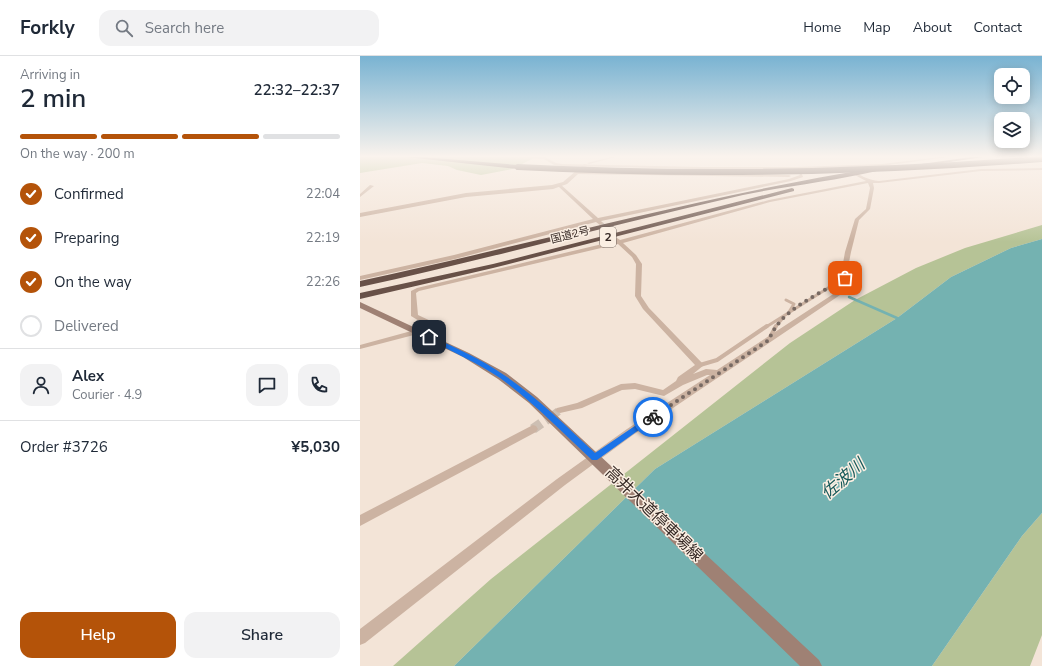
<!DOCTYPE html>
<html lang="en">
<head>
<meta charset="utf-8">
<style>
  body { margin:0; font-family:"Nunito Sans","Noto Sans JP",sans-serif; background:#f2f2f3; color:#1f2937; height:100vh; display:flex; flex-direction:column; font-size:15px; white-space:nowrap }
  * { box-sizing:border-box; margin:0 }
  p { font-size:13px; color:#747a83 }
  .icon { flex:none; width:22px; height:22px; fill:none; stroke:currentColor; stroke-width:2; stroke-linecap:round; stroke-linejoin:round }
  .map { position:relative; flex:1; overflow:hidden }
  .drawer { display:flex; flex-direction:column; background:#fff; width:360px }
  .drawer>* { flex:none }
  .controls { position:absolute; left:634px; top:12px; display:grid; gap:8px }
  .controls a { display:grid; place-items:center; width:36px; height:36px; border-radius:8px; background:#fff; box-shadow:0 2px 10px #0003; font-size:20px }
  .pin { position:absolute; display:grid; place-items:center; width:34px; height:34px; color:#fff; margin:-17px; border-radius:8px; box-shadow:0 2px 6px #0006 }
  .courier { position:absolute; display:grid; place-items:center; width:40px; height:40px; margin:-20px; border:3px solid #1a73e8; border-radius:50%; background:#fff; color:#222; box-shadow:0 1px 5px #0007 }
  .overview em { font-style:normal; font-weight:600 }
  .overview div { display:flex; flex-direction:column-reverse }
  .overview { display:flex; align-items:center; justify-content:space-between; height:68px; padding:0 20px }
  h1 { font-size:26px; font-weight:600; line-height:30px }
  .bar { display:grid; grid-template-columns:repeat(4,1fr); gap:6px 4px; align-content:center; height:48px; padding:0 20px }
  .bar i { height:5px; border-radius:3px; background:#e0e1e3 }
  .bar .current { background:#b45309 }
  .bar p { grid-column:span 4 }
  .line { display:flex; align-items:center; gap:10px; padding:0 20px; border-top:1px solid #e0e1e3 }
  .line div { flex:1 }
  .round { display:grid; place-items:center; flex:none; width:42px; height:42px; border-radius:12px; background:#f2f2f3 }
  ol { padding:0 20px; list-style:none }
  li { display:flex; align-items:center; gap:12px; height:44px }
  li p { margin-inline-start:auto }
  li .icon { padding:4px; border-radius:50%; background:#b45309; color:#fff; stroke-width:4 }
  li:last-child { color:#747a83 }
  li i { width:22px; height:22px; border:2px solid #e0e1e3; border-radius:50% }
  .primary-button { display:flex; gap:8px; margin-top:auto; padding:8px 20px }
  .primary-button a { flex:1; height:46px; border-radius:12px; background:#b45309; color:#fff; font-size:16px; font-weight:600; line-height:46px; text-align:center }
  .primary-button a+a { background:#f2f2f3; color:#1f2937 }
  header { display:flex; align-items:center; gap:24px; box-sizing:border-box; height:56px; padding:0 20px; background:#fff; border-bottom:1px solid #e0e1e3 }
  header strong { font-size:19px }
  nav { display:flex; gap:22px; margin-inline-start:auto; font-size:14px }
  .search { width:280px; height:36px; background:#f2f2f3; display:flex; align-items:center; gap:10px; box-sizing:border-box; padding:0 14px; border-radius:12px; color:#747a83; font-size:15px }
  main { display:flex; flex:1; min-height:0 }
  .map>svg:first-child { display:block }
  .green { fill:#b6c396 }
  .water { fill:#74b2b1 }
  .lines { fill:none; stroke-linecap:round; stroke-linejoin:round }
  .stream { stroke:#74b2b1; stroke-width:2.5 }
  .minor-tunnel-far2 { stroke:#cdbfb3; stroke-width:5; stroke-dasharray:5 2.5; stroke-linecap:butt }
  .minor-tunnel-far1 { stroke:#cdbfb3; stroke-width:8; stroke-dasharray:8 4; stroke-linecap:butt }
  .minor-tunnel { stroke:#cdbfb3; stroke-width:10; stroke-dasharray:10 5; stroke-linecap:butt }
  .service-far1 { stroke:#ccb3a2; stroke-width:3 }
  .service { stroke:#ccb3a2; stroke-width:4 }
  .minor { fill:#ccb3a2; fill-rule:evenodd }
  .tertiary { fill:#ccb3a2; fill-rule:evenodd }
  .secondary { fill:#9f8174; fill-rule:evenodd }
  .trunk { fill:#685148; fill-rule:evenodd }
  .motorway { fill:#58433b; fill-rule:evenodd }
  .motorway-bridge { stroke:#58433b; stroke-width:6 }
  .route { fill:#1a73e8 }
  .done { stroke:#786a63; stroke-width:4; stroke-dasharray:0 7.2 }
  .labels { text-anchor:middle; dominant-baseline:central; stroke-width:3; stroke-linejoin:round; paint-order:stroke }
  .far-street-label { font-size:11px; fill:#362925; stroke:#fbefe3 }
  .shield { fill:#fbefe3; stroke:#71645e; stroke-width:1 }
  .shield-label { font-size:12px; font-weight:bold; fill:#362925 }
  .near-street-label { font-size:16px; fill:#362925; stroke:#fbefe3 }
  .near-water-label { font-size:17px; font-style:italic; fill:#185a5a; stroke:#fbefe3 }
</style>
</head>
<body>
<header>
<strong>Forkly</strong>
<div class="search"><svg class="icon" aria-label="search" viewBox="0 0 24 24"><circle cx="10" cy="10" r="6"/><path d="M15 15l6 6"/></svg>Search here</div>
<nav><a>Home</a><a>Map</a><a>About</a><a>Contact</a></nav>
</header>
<main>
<section class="drawer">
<div class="overview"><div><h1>2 min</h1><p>Arriving in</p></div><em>22:32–22:37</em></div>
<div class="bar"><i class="current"></i><i class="current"></i><i class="current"></i><i></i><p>On the way · 200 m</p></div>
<ol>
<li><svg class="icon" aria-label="check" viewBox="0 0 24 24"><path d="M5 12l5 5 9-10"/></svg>Confirmed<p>22:04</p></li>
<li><svg class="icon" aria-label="check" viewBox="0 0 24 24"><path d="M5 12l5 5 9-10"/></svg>Preparing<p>22:19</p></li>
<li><svg class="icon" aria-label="check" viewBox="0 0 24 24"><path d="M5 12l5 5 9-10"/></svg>On the way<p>22:26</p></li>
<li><i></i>Delivered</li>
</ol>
<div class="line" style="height:72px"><a class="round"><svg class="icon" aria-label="person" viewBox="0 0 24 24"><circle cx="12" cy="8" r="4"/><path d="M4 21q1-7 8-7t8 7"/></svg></a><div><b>Alex</b><p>Courier · 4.9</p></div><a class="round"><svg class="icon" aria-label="chat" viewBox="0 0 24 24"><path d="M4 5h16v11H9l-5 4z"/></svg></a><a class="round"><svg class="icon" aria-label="phone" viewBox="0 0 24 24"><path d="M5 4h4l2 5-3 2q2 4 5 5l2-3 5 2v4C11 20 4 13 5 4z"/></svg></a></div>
<div class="line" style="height:52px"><div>Order #3726</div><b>¥5,030</b></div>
<div class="primary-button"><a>Help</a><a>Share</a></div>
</section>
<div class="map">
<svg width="682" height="610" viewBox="0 0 682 610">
  <rect width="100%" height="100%" fill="#f3e4d7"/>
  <path class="green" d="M0,101H176L152,113L121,119L97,114L88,110L62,107L0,117Z
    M682,169V183L651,192L591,221L537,262L295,413L94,610H33L131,523L430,287L495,244L556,212L605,192Z
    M682,457V579L670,610H572L662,480Z"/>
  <path class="water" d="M682,183V457L662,480L572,610H94L295,413L537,262L591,221L651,192Z"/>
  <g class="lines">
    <path class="stream" d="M489,241L537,262"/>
    <path class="minor-tunnel-far2" d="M241,168L256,183"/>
    <path class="minor-tunnel-far1" d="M192,360L200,354"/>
    <path class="minor-tunnel" d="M173,373L193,359"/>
    <path class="service-far1" d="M426,244L434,248L429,256
      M406,271L484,222
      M415,271L424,261"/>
    <path class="service" d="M409,283L416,270
      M340,309L357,304L407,270"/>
    <path class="minor" d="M148,101H185L196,107L202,108L341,111H437L522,108L580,101H588L522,110L490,111C498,119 508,124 519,125L621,113L682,112V114L621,115L519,127H513L514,132L510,153L499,164L491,196L483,237L273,379L205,429L5,587L0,589V573L197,423L267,373L350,319H347L323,329L304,340L275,333L262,334L222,352L200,357L197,356L195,354L197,352L217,347L261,328L275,327L303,334L316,325L318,321L335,309L283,253L275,240L276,208L272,201L258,188L59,235L56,237L58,259L73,266L74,272L73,274L0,293V289L66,271V269L51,260V235L57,232L255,185L254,184L257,182L260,184L409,144L506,125L493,118L486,111L440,113L443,121L431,125L241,165L243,167L240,169L236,166L95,203L0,224V220L94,199L233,163L198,130V128H200L238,162L429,123L440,119L436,113H341L202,110L194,109L184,103ZM508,127L510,132L506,153L495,163L485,196L478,235L357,314L346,313L333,318L344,309L289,252L281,240L282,208L276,199L263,187L410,146Z
      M251,101H256L229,108L227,107Z
      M216,116L429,119L431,120L429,121L215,118Z
      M10,129L14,130L0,141V138Z
      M173,369L176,370L178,373L176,376L0,470V459Z"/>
    <path class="tertiary" d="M224,108L228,109L207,128L193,133L106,141L0,161V157L106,137L192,129L203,126Z"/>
    <path class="secondary" d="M0,246L109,297L146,317L177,341L459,604L462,610H440L169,347L138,323L103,301L0,252Z"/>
    <path class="trunk" d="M611,101H623L550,112L547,110Z
      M515,112L517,115C473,125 427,130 383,139C255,168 128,203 0,231V225C172,188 341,140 515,112Z
      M432,132L434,133V135L133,212L0,243V237L133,208Z"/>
    <path class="motorway" d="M46,101H63L158,109L161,111L158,113Z"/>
    <path class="motorway-bridge" d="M158,111C333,120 507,117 682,103"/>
  </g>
  <linearGradient id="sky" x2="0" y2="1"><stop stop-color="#79b3d2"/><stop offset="0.54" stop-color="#faf3ed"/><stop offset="1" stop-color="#faf3ed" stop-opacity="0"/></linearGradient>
  <rect width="682" height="186" fill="url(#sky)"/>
  <path class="route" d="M67,280H71C96,292 121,303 144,319C177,341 206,370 235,397L291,359L293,358L297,361L237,404H232C202,376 173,346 140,322C117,307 92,295 67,283Z"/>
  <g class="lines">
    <path class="done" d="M293,361L409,284C420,253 459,239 485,222"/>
  </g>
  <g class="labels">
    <g class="far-street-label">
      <text transform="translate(210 179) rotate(-14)">国道2号</text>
    </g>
    <rect class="shield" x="240" y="171" width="16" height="20" rx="3"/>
    <g class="shield-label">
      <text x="248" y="181">2</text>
    </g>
    <g class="near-street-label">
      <text transform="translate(294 458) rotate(44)">高井大道停車場線</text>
    </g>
    <g class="near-water-label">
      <text transform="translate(483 423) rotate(-41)">佐波川</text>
    </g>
  </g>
</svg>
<div class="controls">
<a><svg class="icon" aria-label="locate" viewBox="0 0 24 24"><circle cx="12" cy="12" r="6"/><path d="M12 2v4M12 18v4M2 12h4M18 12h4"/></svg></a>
<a><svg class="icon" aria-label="layers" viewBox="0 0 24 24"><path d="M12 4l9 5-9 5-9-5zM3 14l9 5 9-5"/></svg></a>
</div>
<div class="pin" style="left:485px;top:222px;background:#ea580c"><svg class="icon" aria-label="bag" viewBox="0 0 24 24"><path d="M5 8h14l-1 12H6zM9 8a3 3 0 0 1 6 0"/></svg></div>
<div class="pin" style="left:69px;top:281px;background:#1f2937"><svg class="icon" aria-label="home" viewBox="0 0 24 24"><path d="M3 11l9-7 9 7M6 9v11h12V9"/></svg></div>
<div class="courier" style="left:293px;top:361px"><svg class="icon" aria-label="bike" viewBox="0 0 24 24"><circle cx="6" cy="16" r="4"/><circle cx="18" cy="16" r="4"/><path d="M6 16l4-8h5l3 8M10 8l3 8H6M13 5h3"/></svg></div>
</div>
</main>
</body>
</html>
